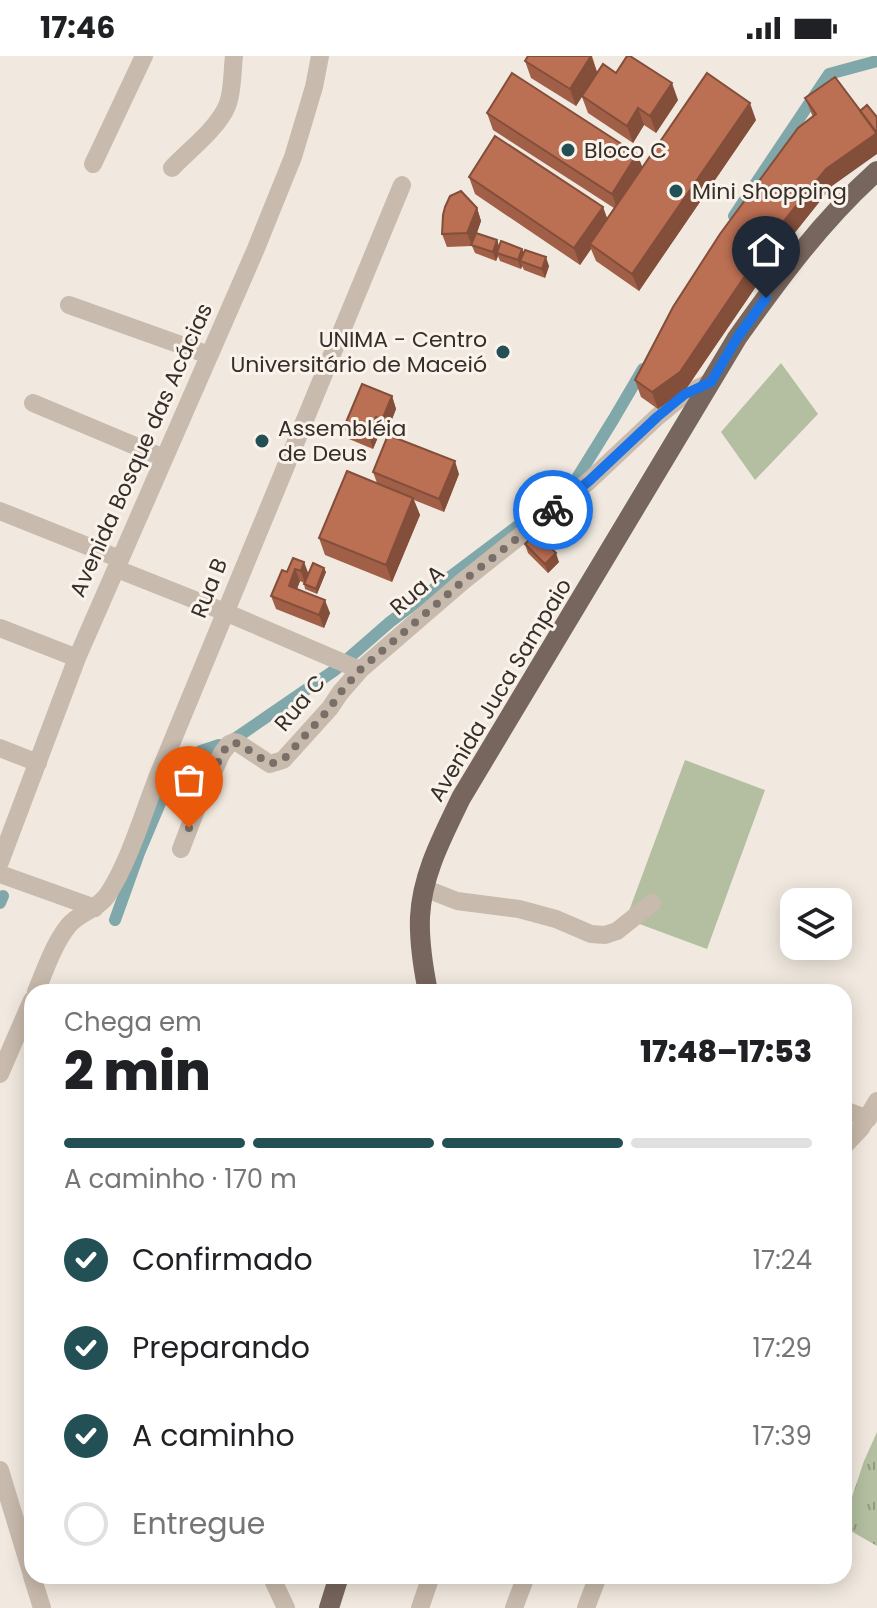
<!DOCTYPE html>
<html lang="pt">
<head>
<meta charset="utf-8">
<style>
  body { margin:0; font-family:Poppins,sans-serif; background:#f6f6f6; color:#202124; height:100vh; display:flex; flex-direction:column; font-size:30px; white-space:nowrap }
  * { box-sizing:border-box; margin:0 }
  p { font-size:26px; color:#757577 }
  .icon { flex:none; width:44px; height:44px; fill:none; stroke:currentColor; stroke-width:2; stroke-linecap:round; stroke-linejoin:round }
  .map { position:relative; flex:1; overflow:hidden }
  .panel { position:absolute; left:24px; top:928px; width:828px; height:600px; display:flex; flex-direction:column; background:#fff; border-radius:24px; box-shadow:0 4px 20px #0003 }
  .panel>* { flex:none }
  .tools { position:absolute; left:780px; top:832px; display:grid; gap:16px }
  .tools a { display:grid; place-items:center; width:72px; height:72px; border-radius:16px; background:#fff; box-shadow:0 4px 20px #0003; font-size:40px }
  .pin { position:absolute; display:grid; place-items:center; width:68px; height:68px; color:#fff; margin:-82px -34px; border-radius:50% 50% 50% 0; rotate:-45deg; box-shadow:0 0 8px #0007 }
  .pin .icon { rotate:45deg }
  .courier { position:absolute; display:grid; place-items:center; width:80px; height:80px; margin:-40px; border:6px solid #1a73e8; border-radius:50%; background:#fff; color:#222; box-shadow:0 2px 10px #0007 }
  .head em { font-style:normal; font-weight:800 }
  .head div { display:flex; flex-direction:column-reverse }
  .head { display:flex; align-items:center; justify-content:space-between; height:136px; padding:0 40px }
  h1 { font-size:52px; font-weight:800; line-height:60px }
  .bar { display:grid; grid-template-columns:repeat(4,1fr); gap:12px 8px; align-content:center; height:96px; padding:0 40px }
  .bar i { height:10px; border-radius:6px; background:#e0e0e0 }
  .bar .current { background:#235055 }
  .bar p { grid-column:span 4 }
  ol { padding:0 40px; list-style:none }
  li { display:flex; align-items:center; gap:24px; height:88px }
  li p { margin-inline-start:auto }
  li .icon { padding:8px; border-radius:50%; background:#235055; color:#fff; stroke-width:4 }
  li:last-child { color:#757577 }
  li i { width:44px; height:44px; border:4px solid #e0e0e0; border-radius:50% }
  .status { display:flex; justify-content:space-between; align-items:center; height:56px; padding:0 40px; background:#fff; direction:ltr }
  .status svg { height:22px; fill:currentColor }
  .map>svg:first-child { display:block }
  .park { fill:url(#park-tufts) }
  .garden { fill:#b3bfa0 }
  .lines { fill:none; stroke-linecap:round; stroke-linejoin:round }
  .canal { stroke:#80a8ab; stroke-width:12 }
  .minor { stroke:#c8baac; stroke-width:18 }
  .major { stroke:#77665d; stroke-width:20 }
  .wall { fill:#a15f47 }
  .shaded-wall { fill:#834e3a }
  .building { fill:#bb6f53; stroke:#834e3a; stroke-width:2 }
  .done { stroke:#786f69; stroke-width:8; stroke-dasharray:0 14.4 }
  .route { stroke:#1a73e8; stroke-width:10 }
  .poi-dot { fill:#235055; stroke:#f9f3eb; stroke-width:3 }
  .labels { text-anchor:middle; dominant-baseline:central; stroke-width:6; stroke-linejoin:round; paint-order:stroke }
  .poi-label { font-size:22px; fill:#372e2a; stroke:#f9f3eb; text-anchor:start }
  .street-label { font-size:22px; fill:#372e2a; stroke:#f9f3eb }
</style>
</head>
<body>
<div class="status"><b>17:46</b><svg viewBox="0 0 49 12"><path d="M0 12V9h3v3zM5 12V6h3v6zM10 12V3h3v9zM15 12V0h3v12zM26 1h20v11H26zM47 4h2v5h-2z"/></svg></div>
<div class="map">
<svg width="877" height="1552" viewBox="0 0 877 1552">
  <defs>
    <pattern id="park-tufts" width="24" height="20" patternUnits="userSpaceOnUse" patternTransform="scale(2)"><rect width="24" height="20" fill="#b3bfa0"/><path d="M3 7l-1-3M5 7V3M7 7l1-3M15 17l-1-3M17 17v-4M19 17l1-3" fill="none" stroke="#929c83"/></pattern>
  </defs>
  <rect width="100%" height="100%" fill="#f1e9df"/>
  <path class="park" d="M877,1376V1490L844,1471V1465L864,1405Z"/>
  <path class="garden" d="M781,307L818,358L755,424L721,376Z
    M685,704L765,734L707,893L626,863Z"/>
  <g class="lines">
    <path class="canal" d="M734,160L829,18L877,5
      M564,435L574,427L613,364L643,313
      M233,684L335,614L390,566L543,451
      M0,847L3,840
      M115,864L139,797L161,745L182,706L201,695L219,689"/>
    <path class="minor" d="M93,108L144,0
      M172,112C188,95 218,72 227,50C233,36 232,16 234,0
      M69,249L209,299
      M33,347L164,402
      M0,455L120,503
      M117,513L225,556L360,614
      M0,572L77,602
      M0,692L38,707
      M181,793L199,746L222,697L229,688L234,686L238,687L270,708L283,704L330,652L340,637L360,614L462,526L589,425L657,361L685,338L711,326
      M0,806L77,602L255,195L293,101L314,31L320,0
      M0,818L95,852
      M424,832L457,845L519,853L556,863L591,878L605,879L617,875L652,847
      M36,936C45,914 54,887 69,869C80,856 99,853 108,838C129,806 143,758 157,722L402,129
      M0,1018L32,944
      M844,1054L868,1063
      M844,1090L861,1072L877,1045
      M0,1414L32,1519
      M32,1520L42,1552
      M271,1520L286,1552
      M420,1552L431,1520
      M514,1552L526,1520
      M586,1552L598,1520"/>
    <path class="major" d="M428,936C423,911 419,886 420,861C422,818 443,780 461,742L737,282C779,223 822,164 877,115
      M329,1552L339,1520"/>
  </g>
  <path class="wall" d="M528,0H592L597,16L616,17L678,44L656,77L644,69L633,87L588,57L582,41L576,50L531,22L525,5Z
    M835,21L832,130L781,194L686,333L658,353L641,341L635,324L813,61L805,42Z
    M487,57L637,98L642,111L756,64L639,235L596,205L591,193L580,209L475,138L469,121L603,151L607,162L614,152L493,74Z
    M477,152L481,165L477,177L497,184L499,190L524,196L549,210L545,222L524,214L522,210L521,213L500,205L498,200L496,205L475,197L472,190L447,191L442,178Z
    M392,340L396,353L387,376L381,374L373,393L349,383L344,371Z
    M373,416L459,418L444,456L414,444L420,459L392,526L325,499L319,482L377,427Z
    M525,488L559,506L548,517L528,497Z
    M304,506L308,518L326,516L317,538L305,533L304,527L300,525L297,533L330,557L324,572L276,553L271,540L287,516Z"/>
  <path class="shaded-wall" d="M591,0L597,16L576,50L570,33Z
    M672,27L678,44L656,77L650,60Z
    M750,47L756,64L639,235L632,218Z
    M638,52L644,69L633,87L627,70Z
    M877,77V98L832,130L781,194L686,333L658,353L652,336L774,177L826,113Z
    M637,98L644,115L618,155L612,138Z
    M603,151L609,168L590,188L591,193L580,209L574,192Z
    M477,152L481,165L472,190L467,177Z
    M497,184L500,193L497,197L498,200L496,205L493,196Z
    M522,193L526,201L520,205L522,210L521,213L518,204Z
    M546,201L549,210L545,222L542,213Z
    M392,340L396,353L387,376L382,364Z
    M376,361L381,374L373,393L369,380Z
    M455,405L459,418L444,456L439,443Z
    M413,442L420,459L392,526L386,509Z
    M556,497L559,506L548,517L545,508Z
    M304,506L309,519L305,528L301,515Z
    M324,512L326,516L317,538L316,533Z
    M295,513L300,525L293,543L289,530Z
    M325,544L330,557L324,572L319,559Z"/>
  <path class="building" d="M528,0H591L570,33L525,5Z
    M627,0H630L672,27L650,60L638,52L627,70L582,40L603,8L616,17Z
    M512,17L637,98L612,138L487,57Z
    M707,17L750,47L632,218L590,188Z
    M835,21L877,77L826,113L774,177L680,316L652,336L635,324L673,251L720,178L798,72L816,58L805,42Z
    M867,49L876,60H877V78L860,55Z
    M495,80L603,151L574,192L469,121Z
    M461,135L477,152L467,177L442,178L443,159L445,151L450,140Z
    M476,177L497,184L493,196L471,189Z
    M501,185L522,193L518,204L497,197Z
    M525,194L546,201L542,213L520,205Z
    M362,328L392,340L382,364L376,361L369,380L344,371Z
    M388,379L455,405L439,443L373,416Z
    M347,415L413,442L386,509L319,482Z
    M536,477L556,497L545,508L525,488Z
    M293,502L304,506L301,515L295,513L289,530L325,544L319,559L271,540L282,514L287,516Z
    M313,507L324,512L316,533L304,528Z"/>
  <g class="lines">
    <path class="done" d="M189,772L222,697L229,688L238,687L270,708L283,704L330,652L340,637L360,614L462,526L553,454"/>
    <path class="route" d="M553,454L589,425L657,361L685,338L711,326L737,282L766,242"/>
  </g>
  <g class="poi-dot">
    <circle cx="568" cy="94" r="8"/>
    <circle cx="676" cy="135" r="8"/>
    <circle cx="503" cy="296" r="8"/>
    <circle cx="262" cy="385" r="8"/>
  </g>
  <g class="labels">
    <g class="poi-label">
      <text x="584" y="94">Bloco C</text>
      <text x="692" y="135">Mini Shopping</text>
      <text x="487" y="283" text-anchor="end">UNIMA - Centro<tspan x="487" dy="25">Universitário de Maceió</tspan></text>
      <text x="278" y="372">Assembléia<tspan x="278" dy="25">de Deus</tspan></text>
    </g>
    <g class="street-label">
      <text transform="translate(141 394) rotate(-66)">Avenida Bosque das Acácias</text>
      <text transform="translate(209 532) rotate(-68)">Rua B</text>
      <text transform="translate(417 534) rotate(-41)">Rua A</text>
      <text transform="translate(500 634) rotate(-59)">Avenida Juca Sampaio</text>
      <text transform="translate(300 647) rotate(-50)">Rua C</text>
    </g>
  </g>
</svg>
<div class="tools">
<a><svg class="icon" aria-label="layers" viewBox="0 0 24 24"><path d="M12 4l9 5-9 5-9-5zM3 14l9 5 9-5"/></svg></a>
</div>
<div class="pin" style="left:189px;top:772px;background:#ea580c"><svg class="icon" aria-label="bag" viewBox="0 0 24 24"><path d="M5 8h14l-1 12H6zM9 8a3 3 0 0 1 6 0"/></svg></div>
<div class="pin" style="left:766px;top:242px;background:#1f2937"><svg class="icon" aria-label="home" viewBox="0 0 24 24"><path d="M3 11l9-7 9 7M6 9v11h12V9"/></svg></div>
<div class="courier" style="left:553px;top:454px"><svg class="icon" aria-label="bike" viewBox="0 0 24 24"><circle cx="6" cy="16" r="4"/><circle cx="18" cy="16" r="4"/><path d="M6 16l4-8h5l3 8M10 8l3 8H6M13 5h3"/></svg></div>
<section class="panel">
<div class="head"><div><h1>2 min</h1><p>Chega em</p></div><em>17:48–17:53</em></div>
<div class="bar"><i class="current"></i><i class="current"></i><i class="current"></i><i></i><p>A caminho · 170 m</p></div>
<ol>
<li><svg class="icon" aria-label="check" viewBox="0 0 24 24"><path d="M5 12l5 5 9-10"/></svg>Confirmado<p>17:24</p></li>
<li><svg class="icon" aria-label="check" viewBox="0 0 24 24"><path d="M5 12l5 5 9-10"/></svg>Preparando<p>17:29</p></li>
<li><svg class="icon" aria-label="check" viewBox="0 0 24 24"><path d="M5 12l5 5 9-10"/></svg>A caminho<p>17:39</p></li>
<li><i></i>Entregue</li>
</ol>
</section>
</div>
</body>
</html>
